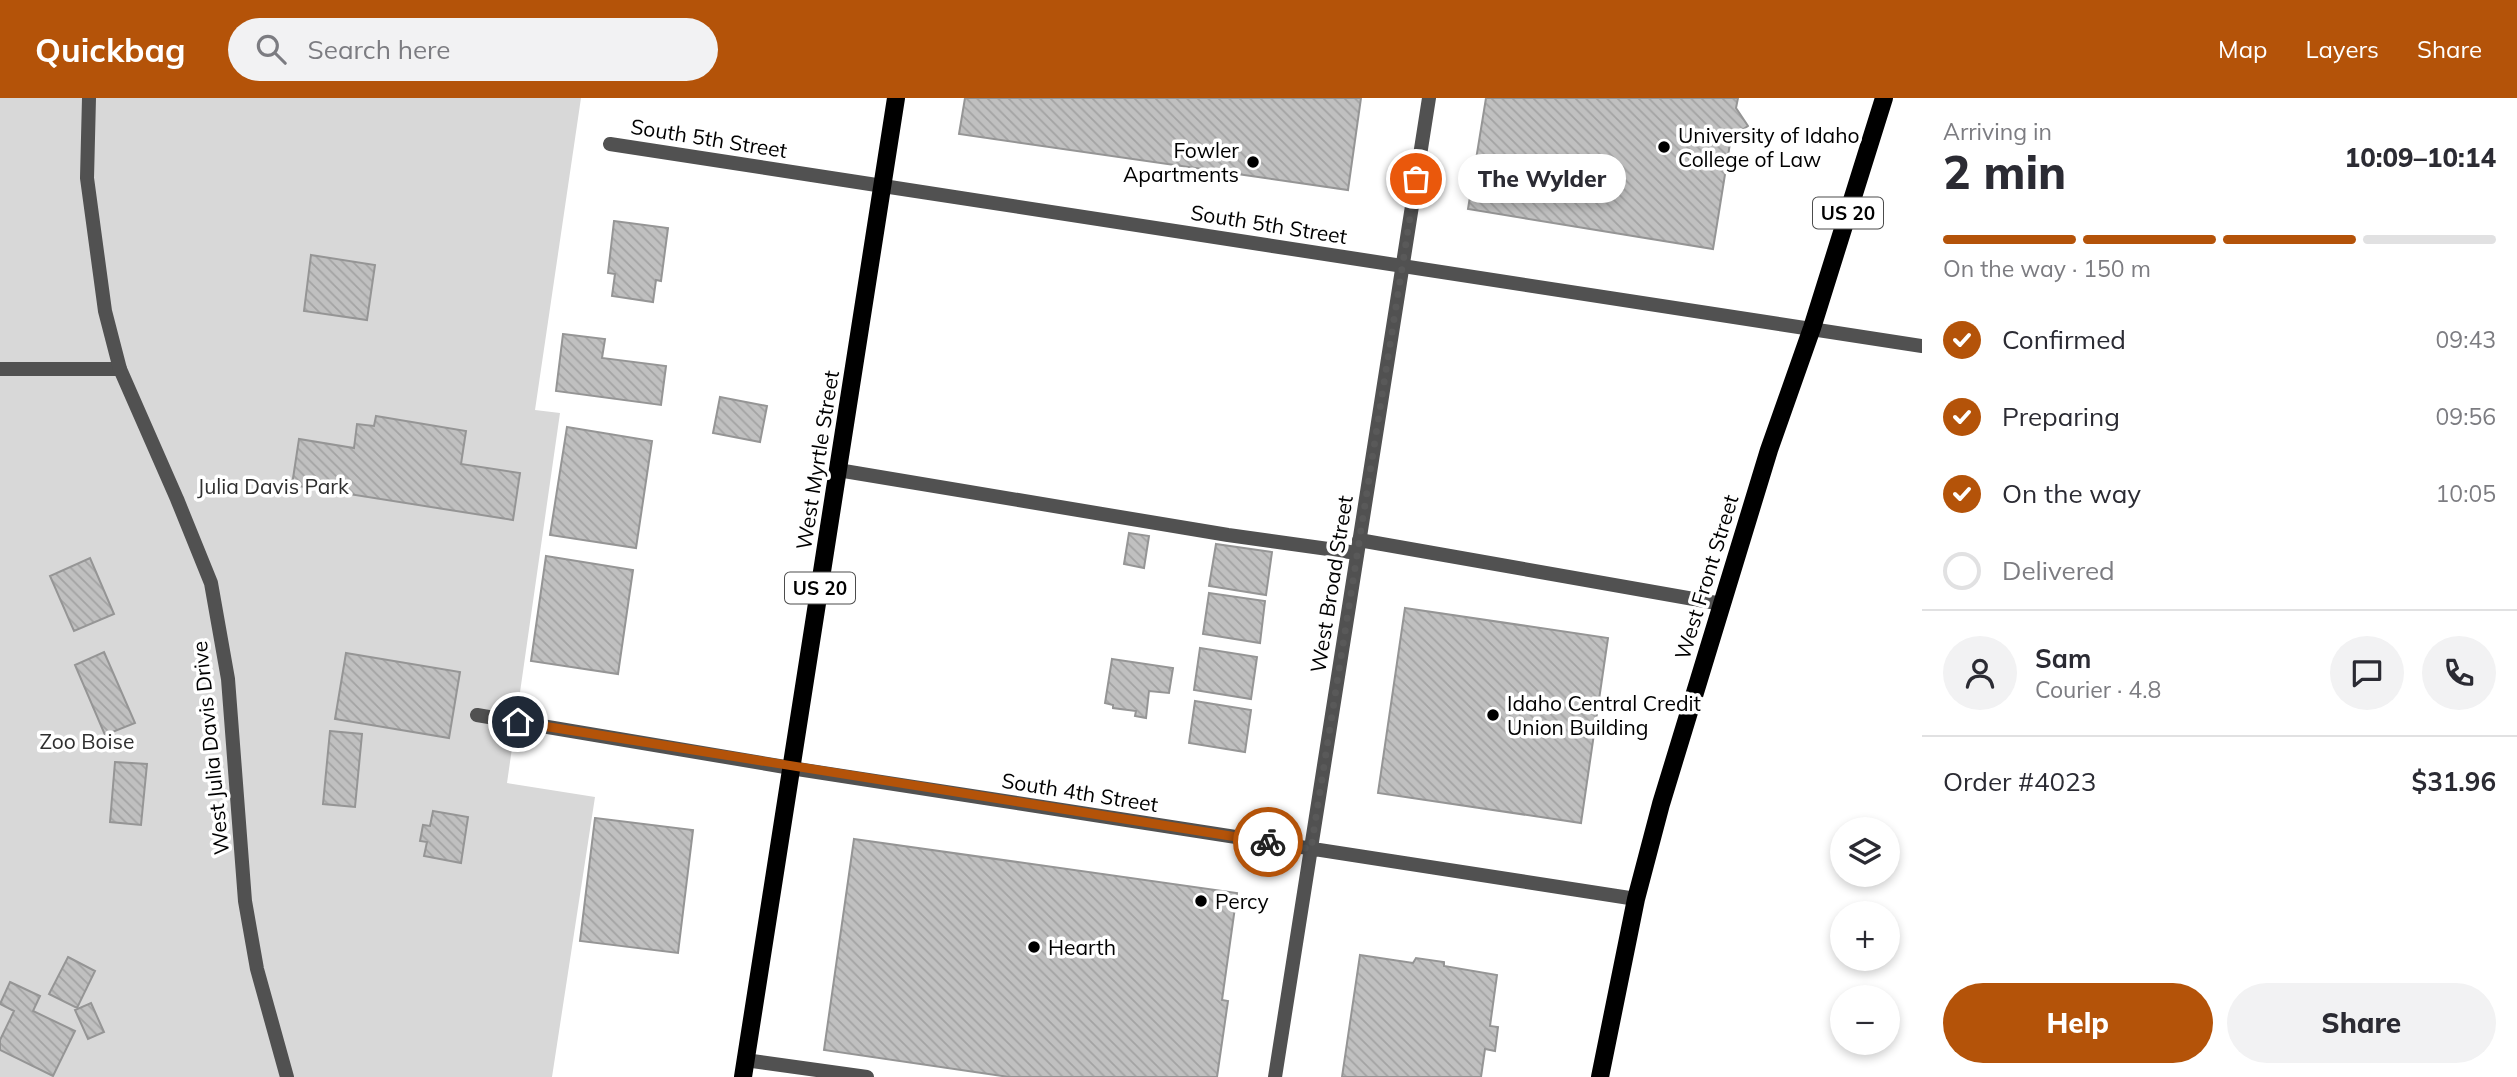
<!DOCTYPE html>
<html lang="en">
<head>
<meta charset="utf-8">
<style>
  body { margin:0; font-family:Mulish,sans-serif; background:#f2f2f3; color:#2b2b33; height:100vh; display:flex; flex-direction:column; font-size:26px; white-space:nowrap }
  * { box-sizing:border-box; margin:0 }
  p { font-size:23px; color:#7c7c81 }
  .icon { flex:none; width:38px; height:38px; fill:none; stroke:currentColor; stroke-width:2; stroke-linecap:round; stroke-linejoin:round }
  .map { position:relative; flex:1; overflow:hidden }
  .sheet { display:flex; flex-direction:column; background:#fff; width:595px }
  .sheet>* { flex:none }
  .tools { position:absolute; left:1830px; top:719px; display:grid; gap:14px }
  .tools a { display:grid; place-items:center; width:70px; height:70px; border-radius:50%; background:#fff; box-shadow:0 4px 10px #0003; font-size:35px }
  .pin { position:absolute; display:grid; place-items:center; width:60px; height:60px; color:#fff; margin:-30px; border:4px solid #fff; border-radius:50%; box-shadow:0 2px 7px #0007 }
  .courier { position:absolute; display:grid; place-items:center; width:70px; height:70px; margin:-35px; border:5px solid #b45309; border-radius:50%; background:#fff; color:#222; box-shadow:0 2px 9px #0007 }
  .bubble { position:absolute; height:49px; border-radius:24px; background:#fff; box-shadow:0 4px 10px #0003; font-size:23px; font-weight:800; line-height:49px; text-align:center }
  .headline em { font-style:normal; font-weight:800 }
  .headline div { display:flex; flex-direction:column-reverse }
  .headline { display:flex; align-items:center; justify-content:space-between; height:119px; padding:0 21px }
  h1 { font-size:46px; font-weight:800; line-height:52px }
  .bar { display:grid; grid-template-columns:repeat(4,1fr); gap:10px 7px; align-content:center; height:84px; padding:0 21px }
  .bar i { height:9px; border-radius:5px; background:#e1e1e2 }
  .bar .current { background:#b45309 }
  .bar p { grid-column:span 4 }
  .line { display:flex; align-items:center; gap:18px; padding:0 21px; border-top:2px solid #e1e1e2 }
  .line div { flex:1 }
  .round { display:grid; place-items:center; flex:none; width:74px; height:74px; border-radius:37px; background:#f2f2f3 }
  ol { padding:0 21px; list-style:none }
  li { display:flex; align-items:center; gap:21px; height:77px }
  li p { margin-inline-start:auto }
  li .icon { padding:7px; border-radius:50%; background:#b45309; color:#fff; stroke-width:4 }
  li:last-child { color:#7c7c81 }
  li i { width:38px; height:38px; border:4px solid #e1e1e2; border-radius:50% }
  .primary-button { display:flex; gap:14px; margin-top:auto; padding:14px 21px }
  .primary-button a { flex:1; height:80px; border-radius:42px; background:#b45309; color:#fff; font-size:28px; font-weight:800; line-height:80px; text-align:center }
  .primary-button a+a { background:#f2f2f3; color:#2b2b33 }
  header { display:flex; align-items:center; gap:42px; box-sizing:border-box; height:98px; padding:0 35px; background:#b45309; color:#fff }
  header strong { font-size:33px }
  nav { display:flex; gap:38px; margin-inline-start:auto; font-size:24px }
  .search { width:490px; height:63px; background:#f2f2f3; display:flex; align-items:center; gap:18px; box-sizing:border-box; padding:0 24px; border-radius:38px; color:#7c7c81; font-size:26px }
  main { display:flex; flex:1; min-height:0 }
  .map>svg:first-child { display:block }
  .park { fill:#d8d8d8 }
  .building { fill:url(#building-back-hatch); stroke:#959595; stroke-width:2 }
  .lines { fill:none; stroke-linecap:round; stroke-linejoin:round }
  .service { stroke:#515151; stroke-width:14 }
  .minor { stroke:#515151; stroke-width:14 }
  .tertiary { stroke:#515151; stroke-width:14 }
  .primary { stroke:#000; stroke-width:18 }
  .done { stroke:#595959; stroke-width:7; stroke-dasharray:0 12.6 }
  .route { stroke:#b45309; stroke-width:9 }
  .poi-dot { fill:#000; stroke:#fff; stroke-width:2.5 }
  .labels { text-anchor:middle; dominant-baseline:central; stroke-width:7; stroke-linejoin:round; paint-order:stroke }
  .shield { fill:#fff; stroke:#4c4c4c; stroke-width:2 }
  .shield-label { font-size:19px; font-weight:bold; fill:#000 }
  .poi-label { font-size:21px; fill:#000; stroke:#fff; text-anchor:start }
  .street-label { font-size:21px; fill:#000; stroke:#fff }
  .park-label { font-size:21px; fill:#2f2f2f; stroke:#fff }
</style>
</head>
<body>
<header>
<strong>Quickbag</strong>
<div class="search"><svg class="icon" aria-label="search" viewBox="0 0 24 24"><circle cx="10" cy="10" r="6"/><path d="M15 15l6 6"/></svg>Search here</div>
<nav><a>Map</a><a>Layers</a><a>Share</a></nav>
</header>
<main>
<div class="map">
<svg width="1922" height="979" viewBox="0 0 1922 979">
  <defs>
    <pattern id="building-back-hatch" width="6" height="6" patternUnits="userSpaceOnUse" patternTransform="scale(1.75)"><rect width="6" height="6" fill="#c0c0c0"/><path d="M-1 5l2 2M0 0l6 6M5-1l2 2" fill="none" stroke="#a3a3a3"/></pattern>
  </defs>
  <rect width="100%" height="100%" fill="#fff"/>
  <path class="park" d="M0,0H581L535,312L560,315L507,685L595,699L552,979H0Z"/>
  <path class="building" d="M965,0H1361L1348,92L959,36Z
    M1486,0H1738L1736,10L1748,28L1731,39L1713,151L1468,111Z
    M614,123L668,130L661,183L656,182L653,204L612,198L615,176L608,175Z
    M311,157L375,167L367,222L304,213Z
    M563,236L605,241L602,260L666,268L661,307L556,293Z
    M720,299L767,308L760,344L713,335Z
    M376,318L466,333L461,366L520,375L513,422L292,387L299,341L354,350L357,326L374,328Z
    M567,329L652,343L636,450L550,437Z
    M1129,435L1149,438L1144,470L1124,466Z
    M1216,446L1272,454L1266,497L1209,488Z
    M546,458L633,472L618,576L531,563Z
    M90,460L114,516L74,533L50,478Z
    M1209,495L1265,503L1260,545L1203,536Z
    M1405,510L1608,540L1581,725L1378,695Z
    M1200,550L1257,559L1251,601L1194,592Z
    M104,554L135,625L105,637L75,567Z
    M346,555L460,574L449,640L335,621Z
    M1112,561L1173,570L1169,595L1149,593L1146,620L1135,618L1136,613L1113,610V607L1105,605Z
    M1195,603L1251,612L1245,654L1189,645Z
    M330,633L362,636L355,709L323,706Z
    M115,664L147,666L141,727L110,724Z
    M433,713L468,719L461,765L424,758L427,744L420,743L423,727L430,728Z
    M595,720L693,732L678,855L580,843Z
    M854,741L1237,795L1222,902L1228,903L1217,979H1009L824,952Z
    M1360,857L1413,865L1416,860L1444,864V868L1497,877L1490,928L1498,929L1495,953L1485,951L1481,979H1342Z
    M68,859L95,873L77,910L49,896Z
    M10,884L40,898L33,913L75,933L53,978L0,952V942L14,913L0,906Z
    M91,905L104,934L88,941L75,912Z"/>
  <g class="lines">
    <path class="service" d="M0,271H120
      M838,372L1228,437L1357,455
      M1359,442L1722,506
      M477,617L518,624
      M745,962L867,979"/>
    <path class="minor" d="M89,0L87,80L105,213L120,271L177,401L211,485L228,581L245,803L257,871L287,979
      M610,46L883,88
      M518,624L791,670L1636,801
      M1275,979L1429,0"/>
    <path class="tertiary" d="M883,88L1922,248"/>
    <path class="primary" d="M743,979L896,0
      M1600,979L1636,801L1661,706L1769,352L1812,230L1884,0"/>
  </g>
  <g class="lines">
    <path class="done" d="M1268,744L1311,751L1416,81"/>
    <path class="route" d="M518,624L1268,744"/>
  </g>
  <g class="poi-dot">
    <circle cx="1664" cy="49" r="7"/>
    <circle cx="1253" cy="64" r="7"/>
    <circle cx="1493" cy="617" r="7"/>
    <circle cx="1201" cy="803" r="7"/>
    <circle cx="1034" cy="849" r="7"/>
  </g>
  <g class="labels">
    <g class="shield">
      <rect x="1813" y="99.5" width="70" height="31" rx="5"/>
      <rect x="785" y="474.5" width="70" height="31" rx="5"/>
    </g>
    <g class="shield-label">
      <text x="1848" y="115">US 20</text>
      <text x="820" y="490">US 20</text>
    </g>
    <g class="poi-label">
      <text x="1678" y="37">University of Idaho<tspan x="1678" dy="24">College of Law</tspan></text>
      <text x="1239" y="52" text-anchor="end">Fowler<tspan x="1239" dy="24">Apartments</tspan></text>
      <text x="1507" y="605">Idaho Central Credit<tspan x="1507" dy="24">Union Building</tspan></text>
      <text x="1215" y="803">Percy</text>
      <text x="1048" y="849">Hearth</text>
    </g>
    <g class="street-label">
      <text transform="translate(709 40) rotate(9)">South 5th Street</text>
      <text transform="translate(1269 126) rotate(9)">South 5th Street</text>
      <text transform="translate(817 362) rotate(-81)">West Myrtle Street</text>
      <text transform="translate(1706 479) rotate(-73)">West Front Street</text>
      <text transform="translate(1331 486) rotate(-81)">West Broad Street</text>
      <text transform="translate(210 650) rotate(-96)">West Julia Davis Drive</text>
      <text transform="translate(1080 694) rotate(9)">South 4th Street</text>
    </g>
    <g class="park-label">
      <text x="273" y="388">Julia Davis Park</text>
      <text x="87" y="643">Zoo Boise</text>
    </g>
  </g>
</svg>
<div class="tools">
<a><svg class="icon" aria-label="layers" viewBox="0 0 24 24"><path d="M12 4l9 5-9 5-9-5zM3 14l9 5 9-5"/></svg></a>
<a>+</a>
<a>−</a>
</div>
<div class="pin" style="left:1416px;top:81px;background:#ea580c"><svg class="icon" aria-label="bag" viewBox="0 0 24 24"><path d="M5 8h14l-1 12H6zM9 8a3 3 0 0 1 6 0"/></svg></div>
<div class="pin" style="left:518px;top:624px;background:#1f2937"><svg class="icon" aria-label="home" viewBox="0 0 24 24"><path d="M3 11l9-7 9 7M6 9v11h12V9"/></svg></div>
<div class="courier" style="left:1268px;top:744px"><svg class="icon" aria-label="bike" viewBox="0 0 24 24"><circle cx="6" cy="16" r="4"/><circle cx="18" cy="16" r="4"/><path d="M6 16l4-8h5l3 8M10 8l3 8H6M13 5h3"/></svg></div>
<div class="bubble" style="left:1458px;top:56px;width:168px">The Wylder</div>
</div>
<section class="sheet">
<div class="headline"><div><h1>2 min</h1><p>Arriving in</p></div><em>10:09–10:14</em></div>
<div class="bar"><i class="current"></i><i class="current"></i><i class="current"></i><i></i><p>On the way · 150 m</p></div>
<ol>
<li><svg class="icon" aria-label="check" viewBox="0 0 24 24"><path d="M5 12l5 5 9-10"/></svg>Confirmed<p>09:43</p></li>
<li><svg class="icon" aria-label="check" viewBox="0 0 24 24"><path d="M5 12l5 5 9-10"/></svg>Preparing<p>09:56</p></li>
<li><svg class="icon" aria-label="check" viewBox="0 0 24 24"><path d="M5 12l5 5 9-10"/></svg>On the way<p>10:05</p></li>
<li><i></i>Delivered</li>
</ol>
<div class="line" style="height:126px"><a class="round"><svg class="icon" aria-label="person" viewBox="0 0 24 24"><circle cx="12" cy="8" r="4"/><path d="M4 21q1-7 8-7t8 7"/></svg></a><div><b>Sam</b><p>Courier · 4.8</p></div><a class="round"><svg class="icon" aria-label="chat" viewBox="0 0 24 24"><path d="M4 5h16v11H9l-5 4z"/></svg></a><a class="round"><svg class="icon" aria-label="phone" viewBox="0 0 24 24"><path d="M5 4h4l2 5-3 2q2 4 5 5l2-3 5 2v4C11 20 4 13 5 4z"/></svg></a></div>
<div class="line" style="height:91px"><div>Order #4023</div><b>$31.96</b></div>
<div class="primary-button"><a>Help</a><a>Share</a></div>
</section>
</main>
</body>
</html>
